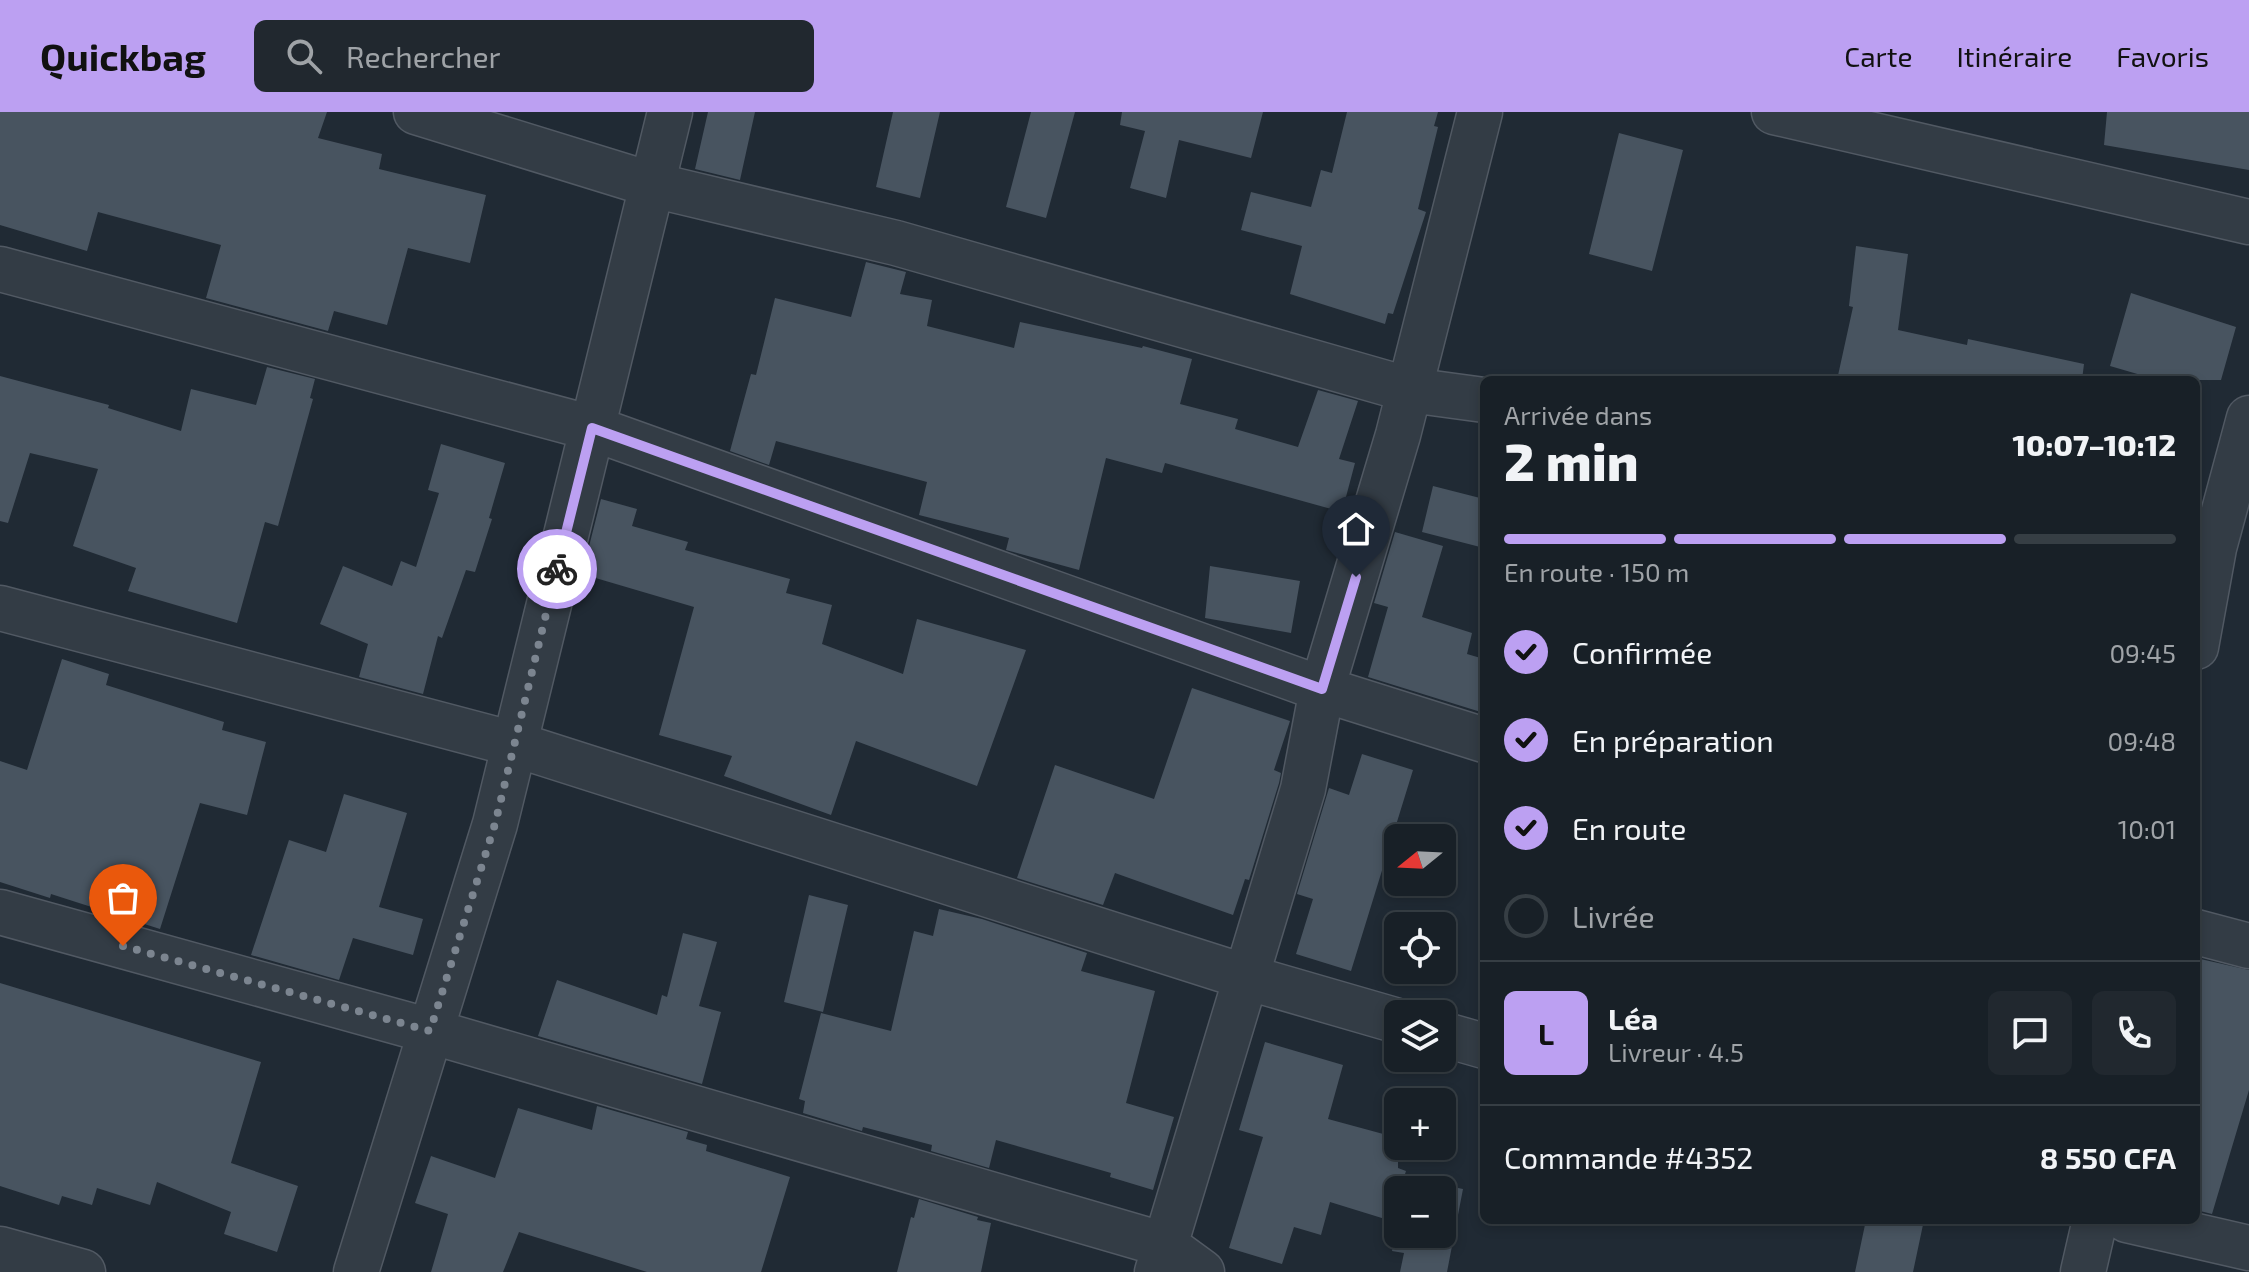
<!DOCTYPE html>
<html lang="fr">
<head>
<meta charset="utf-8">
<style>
  body { margin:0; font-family:"Exo 2",sans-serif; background:#21282f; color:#f1f3f6; height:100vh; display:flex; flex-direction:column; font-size:30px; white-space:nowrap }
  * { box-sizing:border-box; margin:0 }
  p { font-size:26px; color:#9fa3a7 }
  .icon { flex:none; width:44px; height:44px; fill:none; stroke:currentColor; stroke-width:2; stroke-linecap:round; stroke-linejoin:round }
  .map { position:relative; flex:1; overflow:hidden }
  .panel { position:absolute; left:1480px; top:264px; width:720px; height:848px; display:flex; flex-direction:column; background:#182027; border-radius:12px; box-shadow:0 4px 12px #0003,0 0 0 2px #363e44 }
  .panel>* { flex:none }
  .needle { width:52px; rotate:252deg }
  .tools { position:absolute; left:1384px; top:712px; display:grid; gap:16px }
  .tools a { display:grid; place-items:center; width:72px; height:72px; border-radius:12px; background:#182027; box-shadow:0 4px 12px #0003,0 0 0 2px #363e44; font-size:40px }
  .pin { position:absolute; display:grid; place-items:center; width:68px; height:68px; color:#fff; margin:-82px -34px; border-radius:50% 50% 50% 0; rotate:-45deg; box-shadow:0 0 8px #0007 }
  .pin .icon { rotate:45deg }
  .courier { position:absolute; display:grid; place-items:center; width:80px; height:80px; margin:-40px; border:6px solid #bca0f2; border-radius:50%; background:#fff; color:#222; box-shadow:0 2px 10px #0007 }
  .summary em { font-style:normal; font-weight:800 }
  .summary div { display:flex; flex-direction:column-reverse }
  .summary { display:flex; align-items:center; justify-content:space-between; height:136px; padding:0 24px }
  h1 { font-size:52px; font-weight:800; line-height:60px }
  .bar { display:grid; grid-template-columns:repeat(4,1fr); gap:12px 8px; align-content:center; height:96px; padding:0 24px }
  .bar i { height:10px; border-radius:6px; background:#363e44 }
  .bar .current { background:#bca0f2 }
  .bar p { grid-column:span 4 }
  .line { display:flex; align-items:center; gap:20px; padding:0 24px; border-top:2px solid #363e44 }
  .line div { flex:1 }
  .round { display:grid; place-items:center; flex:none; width:84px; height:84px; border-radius:12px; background:#21282f }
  ol { padding:0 24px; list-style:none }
  li { display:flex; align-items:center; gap:24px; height:88px }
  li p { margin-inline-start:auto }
  li .icon { padding:8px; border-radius:50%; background:#bca0f2; color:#111; stroke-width:4 }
  li:last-child { color:#9fa3a7 }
  li i { width:44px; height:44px; border:4px solid #363e44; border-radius:50% }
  header { display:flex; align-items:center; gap:48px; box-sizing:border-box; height:112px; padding:0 40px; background:#bca0f2; color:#111 }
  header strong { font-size:38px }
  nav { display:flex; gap:44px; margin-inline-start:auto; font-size:28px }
  .search { width:560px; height:72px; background:#21282f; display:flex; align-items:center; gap:20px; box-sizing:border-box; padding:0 28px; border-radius:12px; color:#9fa3a7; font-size:30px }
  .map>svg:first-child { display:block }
  .building { fill:#485460; fill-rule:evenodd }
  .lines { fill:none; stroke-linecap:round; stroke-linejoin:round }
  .minor-casing { stroke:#515963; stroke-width:47 }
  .minor { stroke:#333c45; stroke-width:44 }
  .done { stroke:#7c8590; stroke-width:8; stroke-dasharray:0 14.4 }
  .route { stroke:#bca0f2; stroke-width:10 }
</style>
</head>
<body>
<header>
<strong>Quickbag</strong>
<div class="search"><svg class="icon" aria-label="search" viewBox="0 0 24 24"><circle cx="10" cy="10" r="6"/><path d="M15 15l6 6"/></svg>Rechercher</div>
<nav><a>Carte</a><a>Itinéraire</a><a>Favoris</a></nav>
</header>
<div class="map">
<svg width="2249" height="1160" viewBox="0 0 2249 1160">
  <rect width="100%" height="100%" fill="#202a34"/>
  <path class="building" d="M0,0H327L318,26L382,42L379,57L486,83L470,151L408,136L387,213L334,199L328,219L206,186L221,133L98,100L87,139L0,113Z
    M708,0H755L740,68L695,57Z
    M893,0H940L920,86L876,75Z
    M1031,0H1075L1046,106L1006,95Z
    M1122,0H1263L1251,46L1179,28L1166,86L1130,76L1145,19L1120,13Z
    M1347,0H1438L1434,14L1438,15L1418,97L1426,100L1393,202L1388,201L1385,212L1290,182L1302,134L1241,118L1251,80L1311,95L1321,58L1332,61Z
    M2107,0H2249V58L2104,33Z
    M1619,21L1683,38L1652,159L1589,142Z
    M1856,134L1908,142L1898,218L1967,233L1968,227L2084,252L2082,268H1837L1853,195L1849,194Z
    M866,150L906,160L900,182L932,188L927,214L1014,236L1020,210L1142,236L1143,234L1192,247L1180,292L1238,307L1235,317L1298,335L1318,278L1358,289L1339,347L1355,351L1342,400L1165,351L1162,361L1106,346L1079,458L1006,438L1009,426L919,403L927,370L776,329L769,353L730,339L751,262L756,263L775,186L851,205Z
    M2131,181L2236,215L2221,268H2158L2110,254Z
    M267,255L315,267L310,286L313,287L278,414L265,410L237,511L128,479L136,456L73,434L98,357L30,341L8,411L0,409V264L109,293L108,296L181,319L191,277L256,293Z
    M441,332L505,351L489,406L492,407L475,460L466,458L442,526L438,524L423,582L359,565L368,532L320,512L343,454L392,474L401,449L416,455L439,381L428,378Z
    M1433,374L1484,387V436L1422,420Z
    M601,387L637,397L632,414L688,430L685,438L790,467L786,481L832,493L822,532L903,562L917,507L1026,538L977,674L856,629L831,703L724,664L732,644L659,623L694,495L582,462Z
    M1395,420L1443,434L1422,505L1472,521L1467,542L1484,547V601L1368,565L1388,495L1374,491Z
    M1210,454L1300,469L1291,521L1205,506Z
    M62,547L109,562L106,573L224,610L222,618L266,630L247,703L200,691L160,817L51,782L50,786L0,770V649L27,658Z
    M1192,576L1290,609L1274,658L1281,661L1279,671L1249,768L1245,767L1233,803L1115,761L1103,793L1017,766L1055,653L1154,687Z
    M1362,642L1413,658L1351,859L1296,842L1313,787L1297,782L1329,676L1349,683Z
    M344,682L407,701L379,795L423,807L413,843L353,826L339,868L251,843L289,728L326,740Z
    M809,783L848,793L823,900L784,890Z
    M939,797L982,807L1087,841L1081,859L1155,879L1126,991L1174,1005L1153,1078L1110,1065L1111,1061L996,1028L989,1056L931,1039L932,1033L863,1015L862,1019L803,1001L805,989L799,987L821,901L891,919L914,819L933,824Z
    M683,821L717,830L699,894L721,900L702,972L538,924L557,868L657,903L662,883L667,885Z
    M2196,846L2249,858V978L2212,1102L2196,1098Z
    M0,871L261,950L231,1051L298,1074L277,1140L224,1122L231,1100L157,1070L150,1093L97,1076L92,1093L62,1084L59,1093L0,1074Z
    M1265,930L1343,953L1328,1007L1398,1026V1056L1406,1059L1404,1065L1463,1077L1447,1160H1400L1404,1141L1392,1139L1398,1111L1330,1090L1321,1123L1294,1115L1282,1152L1229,1136L1263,1025L1239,1018ZM1398,1078H1442V1122H1398Z
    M597,994L688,1020L686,1027L707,1033L706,1039L790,1065L761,1160H647L519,1120L503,1160H431L448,1102L415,1091L431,1044L495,1066L518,996L592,1018Z
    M919,1087L978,1105L977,1108L991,1111L981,1160H897L911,1105L914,1106Z
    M1866,1108H1924L1913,1160H1855Z"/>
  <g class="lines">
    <g class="minor-casing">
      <path id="minor" d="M416,0L653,73L896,131L1410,278L1484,288
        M1774,0L2249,110
        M0,157L592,316L1322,577L1484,628
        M0,496L514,632L1246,865L1398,909
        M2196,535L2214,436L2249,306
        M0,800L430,919L1165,1133L1202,1160
        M2196,820L2249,834
        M1442,922L1484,934
        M2127,1108L2249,1136
        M0,1137L83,1160
        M356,1160L495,712L670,0
        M1157,1160L1303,677L1322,577L1398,323L1480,0
        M2083,1160L2095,1108"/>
    </g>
    <use href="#minor" class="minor"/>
  </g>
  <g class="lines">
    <path class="done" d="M123,834L430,919L495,712L557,457"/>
    <path class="route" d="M557,457L592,316L1322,577L1356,465"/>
  </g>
</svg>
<div class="tools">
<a><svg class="needle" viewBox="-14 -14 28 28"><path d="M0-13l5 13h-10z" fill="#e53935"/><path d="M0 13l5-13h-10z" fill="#9fa3a7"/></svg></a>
<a><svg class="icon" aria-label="locate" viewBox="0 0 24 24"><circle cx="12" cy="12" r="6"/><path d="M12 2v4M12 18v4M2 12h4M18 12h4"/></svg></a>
<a><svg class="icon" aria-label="layers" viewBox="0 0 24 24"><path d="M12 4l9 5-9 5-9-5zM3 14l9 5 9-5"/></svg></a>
<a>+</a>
<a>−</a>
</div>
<div class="pin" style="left:123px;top:834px;background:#ea580c"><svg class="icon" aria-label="bag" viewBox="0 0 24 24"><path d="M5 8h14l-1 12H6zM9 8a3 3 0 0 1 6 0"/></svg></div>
<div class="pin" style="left:1356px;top:465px;background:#1f2937"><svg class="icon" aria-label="home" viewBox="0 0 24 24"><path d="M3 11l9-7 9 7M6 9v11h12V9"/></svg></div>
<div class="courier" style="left:557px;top:457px"><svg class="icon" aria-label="bike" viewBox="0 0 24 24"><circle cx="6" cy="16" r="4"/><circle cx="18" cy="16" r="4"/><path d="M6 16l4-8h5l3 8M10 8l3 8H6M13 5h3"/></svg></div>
<section class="panel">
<div class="summary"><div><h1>2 min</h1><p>Arrivée dans</p></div><em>10:07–10:12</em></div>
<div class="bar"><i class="current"></i><i class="current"></i><i class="current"></i><i></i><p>En route · 150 m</p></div>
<ol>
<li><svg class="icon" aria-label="check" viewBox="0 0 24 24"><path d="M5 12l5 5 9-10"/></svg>Confirmée<p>09:45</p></li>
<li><svg class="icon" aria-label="check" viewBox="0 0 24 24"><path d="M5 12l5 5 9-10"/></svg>En préparation<p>09:48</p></li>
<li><svg class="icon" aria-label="check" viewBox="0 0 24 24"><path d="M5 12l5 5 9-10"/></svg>En route<p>10:01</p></li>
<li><i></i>Livrée</li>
</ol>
<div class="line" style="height:144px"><b class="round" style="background:#bca0f2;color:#111">L</b><div><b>Léa</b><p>Livreur · 4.5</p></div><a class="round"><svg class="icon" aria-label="chat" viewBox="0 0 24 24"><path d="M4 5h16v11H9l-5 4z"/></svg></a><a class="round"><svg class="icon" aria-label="phone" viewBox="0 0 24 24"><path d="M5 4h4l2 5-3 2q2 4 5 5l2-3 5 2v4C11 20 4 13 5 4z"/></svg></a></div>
<div class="line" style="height:104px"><div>Commande #4352</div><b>8 550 CFA</b></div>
</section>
</div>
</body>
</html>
